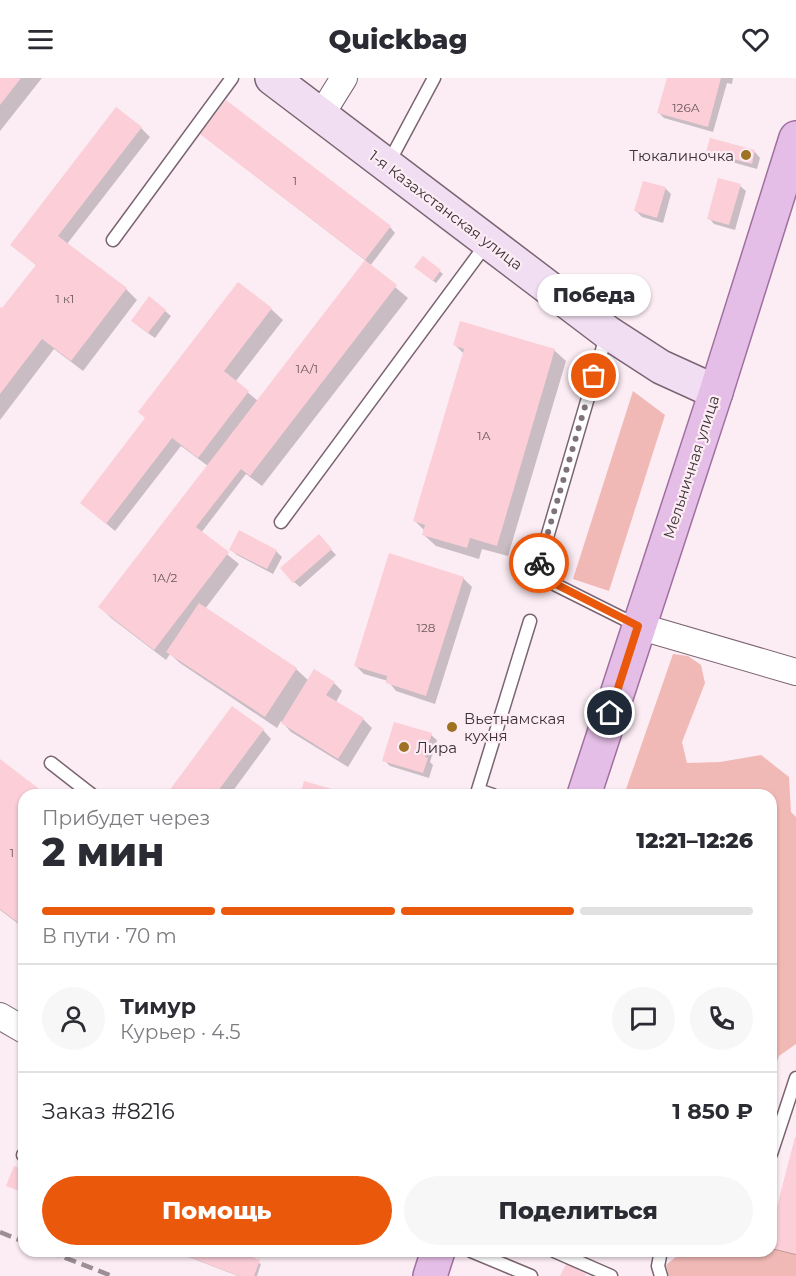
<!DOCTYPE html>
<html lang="ru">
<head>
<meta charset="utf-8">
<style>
  body { margin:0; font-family:Montserrat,sans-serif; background:#f7f7f7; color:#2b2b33; height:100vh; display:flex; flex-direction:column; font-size:22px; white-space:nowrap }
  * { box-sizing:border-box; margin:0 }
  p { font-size:20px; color:#7c7c81 }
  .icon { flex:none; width:33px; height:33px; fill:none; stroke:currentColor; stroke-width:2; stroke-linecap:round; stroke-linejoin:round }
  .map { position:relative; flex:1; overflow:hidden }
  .sheet { position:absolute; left:18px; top:711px; width:759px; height:468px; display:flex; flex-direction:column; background:#fff; border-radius:18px; box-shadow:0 2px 4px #0004 }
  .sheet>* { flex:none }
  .pin { position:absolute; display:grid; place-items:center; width:51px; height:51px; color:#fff; margin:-26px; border:3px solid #fff; border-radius:50%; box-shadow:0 2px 6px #0007 }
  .courier { position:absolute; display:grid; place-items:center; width:60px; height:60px; margin:-30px; border:4px solid #ea580c; border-radius:50%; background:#fff; color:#222; box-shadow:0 2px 8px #0007 }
  .bubble { position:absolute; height:42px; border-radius:21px; background:#fff; box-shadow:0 2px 4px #0004; font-size:20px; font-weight:800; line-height:42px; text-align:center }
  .headline em { font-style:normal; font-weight:800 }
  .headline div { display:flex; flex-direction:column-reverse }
  .headline { display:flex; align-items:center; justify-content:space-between; height:102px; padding:0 24px }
  h1 { font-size:39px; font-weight:800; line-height:45px }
  .bar { display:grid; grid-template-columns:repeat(4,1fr); gap:9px 6px; align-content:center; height:72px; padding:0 24px }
  .bar i { height:8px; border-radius:4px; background:#e1e1e2 }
  .bar .selected { background:#ea580c }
  .bar p { grid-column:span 4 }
  .line { display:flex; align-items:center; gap:15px; padding:0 24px; border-top:2px solid #e1e1e2 }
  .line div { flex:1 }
  .round { display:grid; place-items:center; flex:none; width:63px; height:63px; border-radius:32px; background:#f7f7f7 }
  .button { display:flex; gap:12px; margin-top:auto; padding:12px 24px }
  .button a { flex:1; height:69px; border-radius:36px; background:#ea580c; color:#fff; font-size:24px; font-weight:800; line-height:69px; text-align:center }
  .button a+a { background:#f7f7f7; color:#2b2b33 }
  header { display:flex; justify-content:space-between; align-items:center; height:78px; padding:0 24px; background:#fff; font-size:27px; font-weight:800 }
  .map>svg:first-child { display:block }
  .green { fill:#f1b9b6 }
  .shadow { fill:#0003 }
  .building { fill:#fbced8 }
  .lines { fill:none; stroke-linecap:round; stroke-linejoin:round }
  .lane-casing { stroke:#7b6471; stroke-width:15 }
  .street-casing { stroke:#7b6471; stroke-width:28 }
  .secondary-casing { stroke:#7b6471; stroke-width:36 }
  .primary-casing { stroke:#9e709f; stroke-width:36 }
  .lane { stroke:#fff; stroke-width:12 }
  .street { stroke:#fff; stroke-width:26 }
  .secondary { stroke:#f2def3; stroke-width:33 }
  .primary { stroke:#e5bee7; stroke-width:33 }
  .rail { stroke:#9c8e95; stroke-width:4.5; stroke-dasharray:12 6; stroke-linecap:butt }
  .done { stroke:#7f7278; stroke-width:6; stroke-dasharray:0 10.8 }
  .route { stroke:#ea580c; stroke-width:8 }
  .poi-dot { fill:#9e7222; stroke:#fcecf4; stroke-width:2 }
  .labels { text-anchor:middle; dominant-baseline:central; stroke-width:4.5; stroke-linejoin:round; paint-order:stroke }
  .number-label { font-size:12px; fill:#6b585e }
  .poi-label { font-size:15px; fill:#3b3036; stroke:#fcecf4; text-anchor:start }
  .street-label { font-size:15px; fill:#3b3036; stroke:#fcecf4 }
</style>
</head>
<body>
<header><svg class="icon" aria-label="menu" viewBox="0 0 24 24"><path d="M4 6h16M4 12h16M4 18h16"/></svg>Quickbag<svg class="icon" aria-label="heart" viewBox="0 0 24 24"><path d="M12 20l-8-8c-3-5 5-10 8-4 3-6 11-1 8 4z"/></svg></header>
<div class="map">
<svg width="796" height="1198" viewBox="0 0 796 1198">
  <rect width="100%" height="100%" fill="#fcecf4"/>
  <path class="green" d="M633,313L665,337L609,513L573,501Z
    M673,576L688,578L701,587L705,605L682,664L687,685L720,684L761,677L789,699L791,734L796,739V966L779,978L771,1000V717H624Z
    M771,1170L796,1176V1198H669L666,1187L683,1173H771Z"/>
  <path class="shadow" d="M0,0H42L0,53Z
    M668,0H733L732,6L727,5L713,54L664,40L659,35Z
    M141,50L150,59L67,166L126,211L137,222L83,293L54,271L0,342V230L3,233L37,188L12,166Z
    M207,61L390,149L395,155L370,188L408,220L262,408L246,396L201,455L239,486L205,531L296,591L309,603L334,605L342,613L336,624L363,641L372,650L348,689L291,654L281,643L277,650L180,585L170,576L166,582L111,540L100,529L208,388L181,368L115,453L82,425L271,231L283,242L235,304L258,323L366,183Z
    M711,62L755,74L760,80L757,91L714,79L708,73Z
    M740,108L746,113L735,152L714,146L709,140Z
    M665,110L671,116L663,145L642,139L636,133Z
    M423,180L443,196L436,205L419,192Z
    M165,233L171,238L155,260L138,248Z
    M455,267L554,272L566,283L508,478L482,471L479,481L436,468L424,457L425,453L415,443L464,276Z
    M240,454L276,473L282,479L273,496L237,477L231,472Z
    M324,464L336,477L300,509L294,504Z
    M463,500L472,509L435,626L396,613L388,603L364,596L355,587Z
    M263,652L271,661L230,717H168Z
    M431,657L437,662L430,684L433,687L429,700L390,688L384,682Z
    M0,683L44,717H24V850L0,832Z
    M23,1051L24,1052V1064L19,1060Z
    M796,1062V1177L771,1171V1158Z
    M173,1173H231L261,1186L257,1198H238Z"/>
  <path class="building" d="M0,0H21L0,27Z
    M667,0H721L708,49L657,35Z
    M226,22L391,148L365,182L200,56Z
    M116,29L142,49L58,158L127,210L71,283L42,261L0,316V229L2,230L36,187L10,167Z
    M710,60L755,72L752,86L706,74Z
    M718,100L741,106L729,147L707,141Z
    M643,103L666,109L657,140L634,133Z
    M423,178L441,192L433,203L414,189Z
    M365,182L397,207L250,398L241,391L196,449L229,474L154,572L98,529Z
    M238,204L272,230L224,293L249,313L198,380L172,360L106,446L80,425L145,340L138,334Z
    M149,218L166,232L148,255L131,243Z
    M460,243L555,271L497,468L470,460L467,470L422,457L425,447L413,443L464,271L453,267Z
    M239,452L277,472L267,491L229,472Z
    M319,456L332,471L293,505L280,490Z
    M389,475L464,499L426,618L386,605L387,598L354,588Z
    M199,525L297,590L265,639L166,574Z
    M314,591L335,604L326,617L364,640L338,681L281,645Z
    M232,628L264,651L215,717H166Z
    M394,644L432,655L425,679L428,680L423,695L382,683Z
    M0,681L47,717H24V849L0,831Z
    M304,703L349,716V717H300Z
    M795,1059H796V1176L771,1170V1152Z
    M14,1088L24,1092V1115L6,1108Z
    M174,1173H235L260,1182L254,1198H239Z
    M566,1186L586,1196L585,1198H560Z"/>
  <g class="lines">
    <g class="lane-casing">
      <path id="lane" d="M388,86L434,0
        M113,162L232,0
        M607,255L536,497L638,548
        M281,444L487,165
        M51,685L92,717
        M493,717L478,712L530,543
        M771,1076L796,1000
        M23,1077H24
        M471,1173L531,1198
        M554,1173L611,1198
        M661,1173L658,1188L661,1198"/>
    </g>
    <g class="street-casing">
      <path id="street" d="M321,37L344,0
        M638,548L796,594
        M0,938L24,952"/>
    </g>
    <g class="secondary-casing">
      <path id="secondary" d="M272,0L607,254L661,289L716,314"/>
    </g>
    <g class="primary-casing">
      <path id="primary" d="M584,717L716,314L796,60
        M430,1198L438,1173"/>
    </g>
    <use href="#lane" class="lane"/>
    <use href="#street" class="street"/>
    <use href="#secondary" class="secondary"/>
    <use href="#primary" class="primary"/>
    <path class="rail" d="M0,1154L24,1164
      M48,1173L112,1198"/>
  </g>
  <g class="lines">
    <path class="done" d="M539,485L594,298"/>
    <path class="route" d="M539,485L536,496L638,548L610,635"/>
  </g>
  <g class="poi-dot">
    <circle cx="746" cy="77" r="6"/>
    <circle cx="452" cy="649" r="6"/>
    <circle cx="404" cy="669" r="6"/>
  </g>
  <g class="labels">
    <g class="number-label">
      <text x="686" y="29">126А</text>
      <text x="295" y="102">1</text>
      <text x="65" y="220">1 к1</text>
      <text x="307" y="290">1А/1</text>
      <text x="484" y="357">1А</text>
      <text x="165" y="499">1А/2</text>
      <text x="426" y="549">128</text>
      <text x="12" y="774">1</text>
    </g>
    <g class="poi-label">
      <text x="734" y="77" text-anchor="end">Тюкалиночка</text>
      <text x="464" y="640">Вьетнамская<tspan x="464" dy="17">кухня</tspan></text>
      <text x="416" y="669">Лира</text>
    </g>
    <g class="street-label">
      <text transform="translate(446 132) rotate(37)">1-я Казахстанская улица</text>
      <text transform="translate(691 389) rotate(-72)">Мельничная улица</text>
    </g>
  </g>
</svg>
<div class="pin" style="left:594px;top:298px;background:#ea580c"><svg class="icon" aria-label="bag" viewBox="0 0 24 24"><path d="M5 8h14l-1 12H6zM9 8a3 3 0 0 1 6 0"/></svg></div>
<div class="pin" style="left:610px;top:635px;background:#1f2937"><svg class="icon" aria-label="home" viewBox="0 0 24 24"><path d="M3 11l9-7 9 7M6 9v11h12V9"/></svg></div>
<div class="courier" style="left:539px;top:485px"><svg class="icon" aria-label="bike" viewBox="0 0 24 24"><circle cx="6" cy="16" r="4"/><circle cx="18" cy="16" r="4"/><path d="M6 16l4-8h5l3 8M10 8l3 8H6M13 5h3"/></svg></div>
<div class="bubble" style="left:537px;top:196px;width:114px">Победа</div>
<section class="sheet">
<div class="headline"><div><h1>2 мин</h1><p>Прибудет через</p></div><em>12:21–12:26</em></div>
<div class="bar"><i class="selected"></i><i class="selected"></i><i class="selected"></i><i></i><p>В пути · 70 m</p></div>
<div class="line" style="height:108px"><a class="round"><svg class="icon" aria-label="person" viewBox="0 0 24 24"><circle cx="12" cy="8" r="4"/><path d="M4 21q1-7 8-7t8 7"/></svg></a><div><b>Тимур</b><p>Курьер · 4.5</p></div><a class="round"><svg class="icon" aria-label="chat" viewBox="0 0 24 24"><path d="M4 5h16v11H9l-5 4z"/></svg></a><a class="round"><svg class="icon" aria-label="phone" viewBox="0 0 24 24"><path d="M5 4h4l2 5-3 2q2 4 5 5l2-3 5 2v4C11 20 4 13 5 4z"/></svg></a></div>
<div class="line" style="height:78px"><div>Заказ #8216</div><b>1 850 ₽</b></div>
<div class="button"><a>Помощь</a><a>Поделиться</a></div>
</section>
</div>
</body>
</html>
